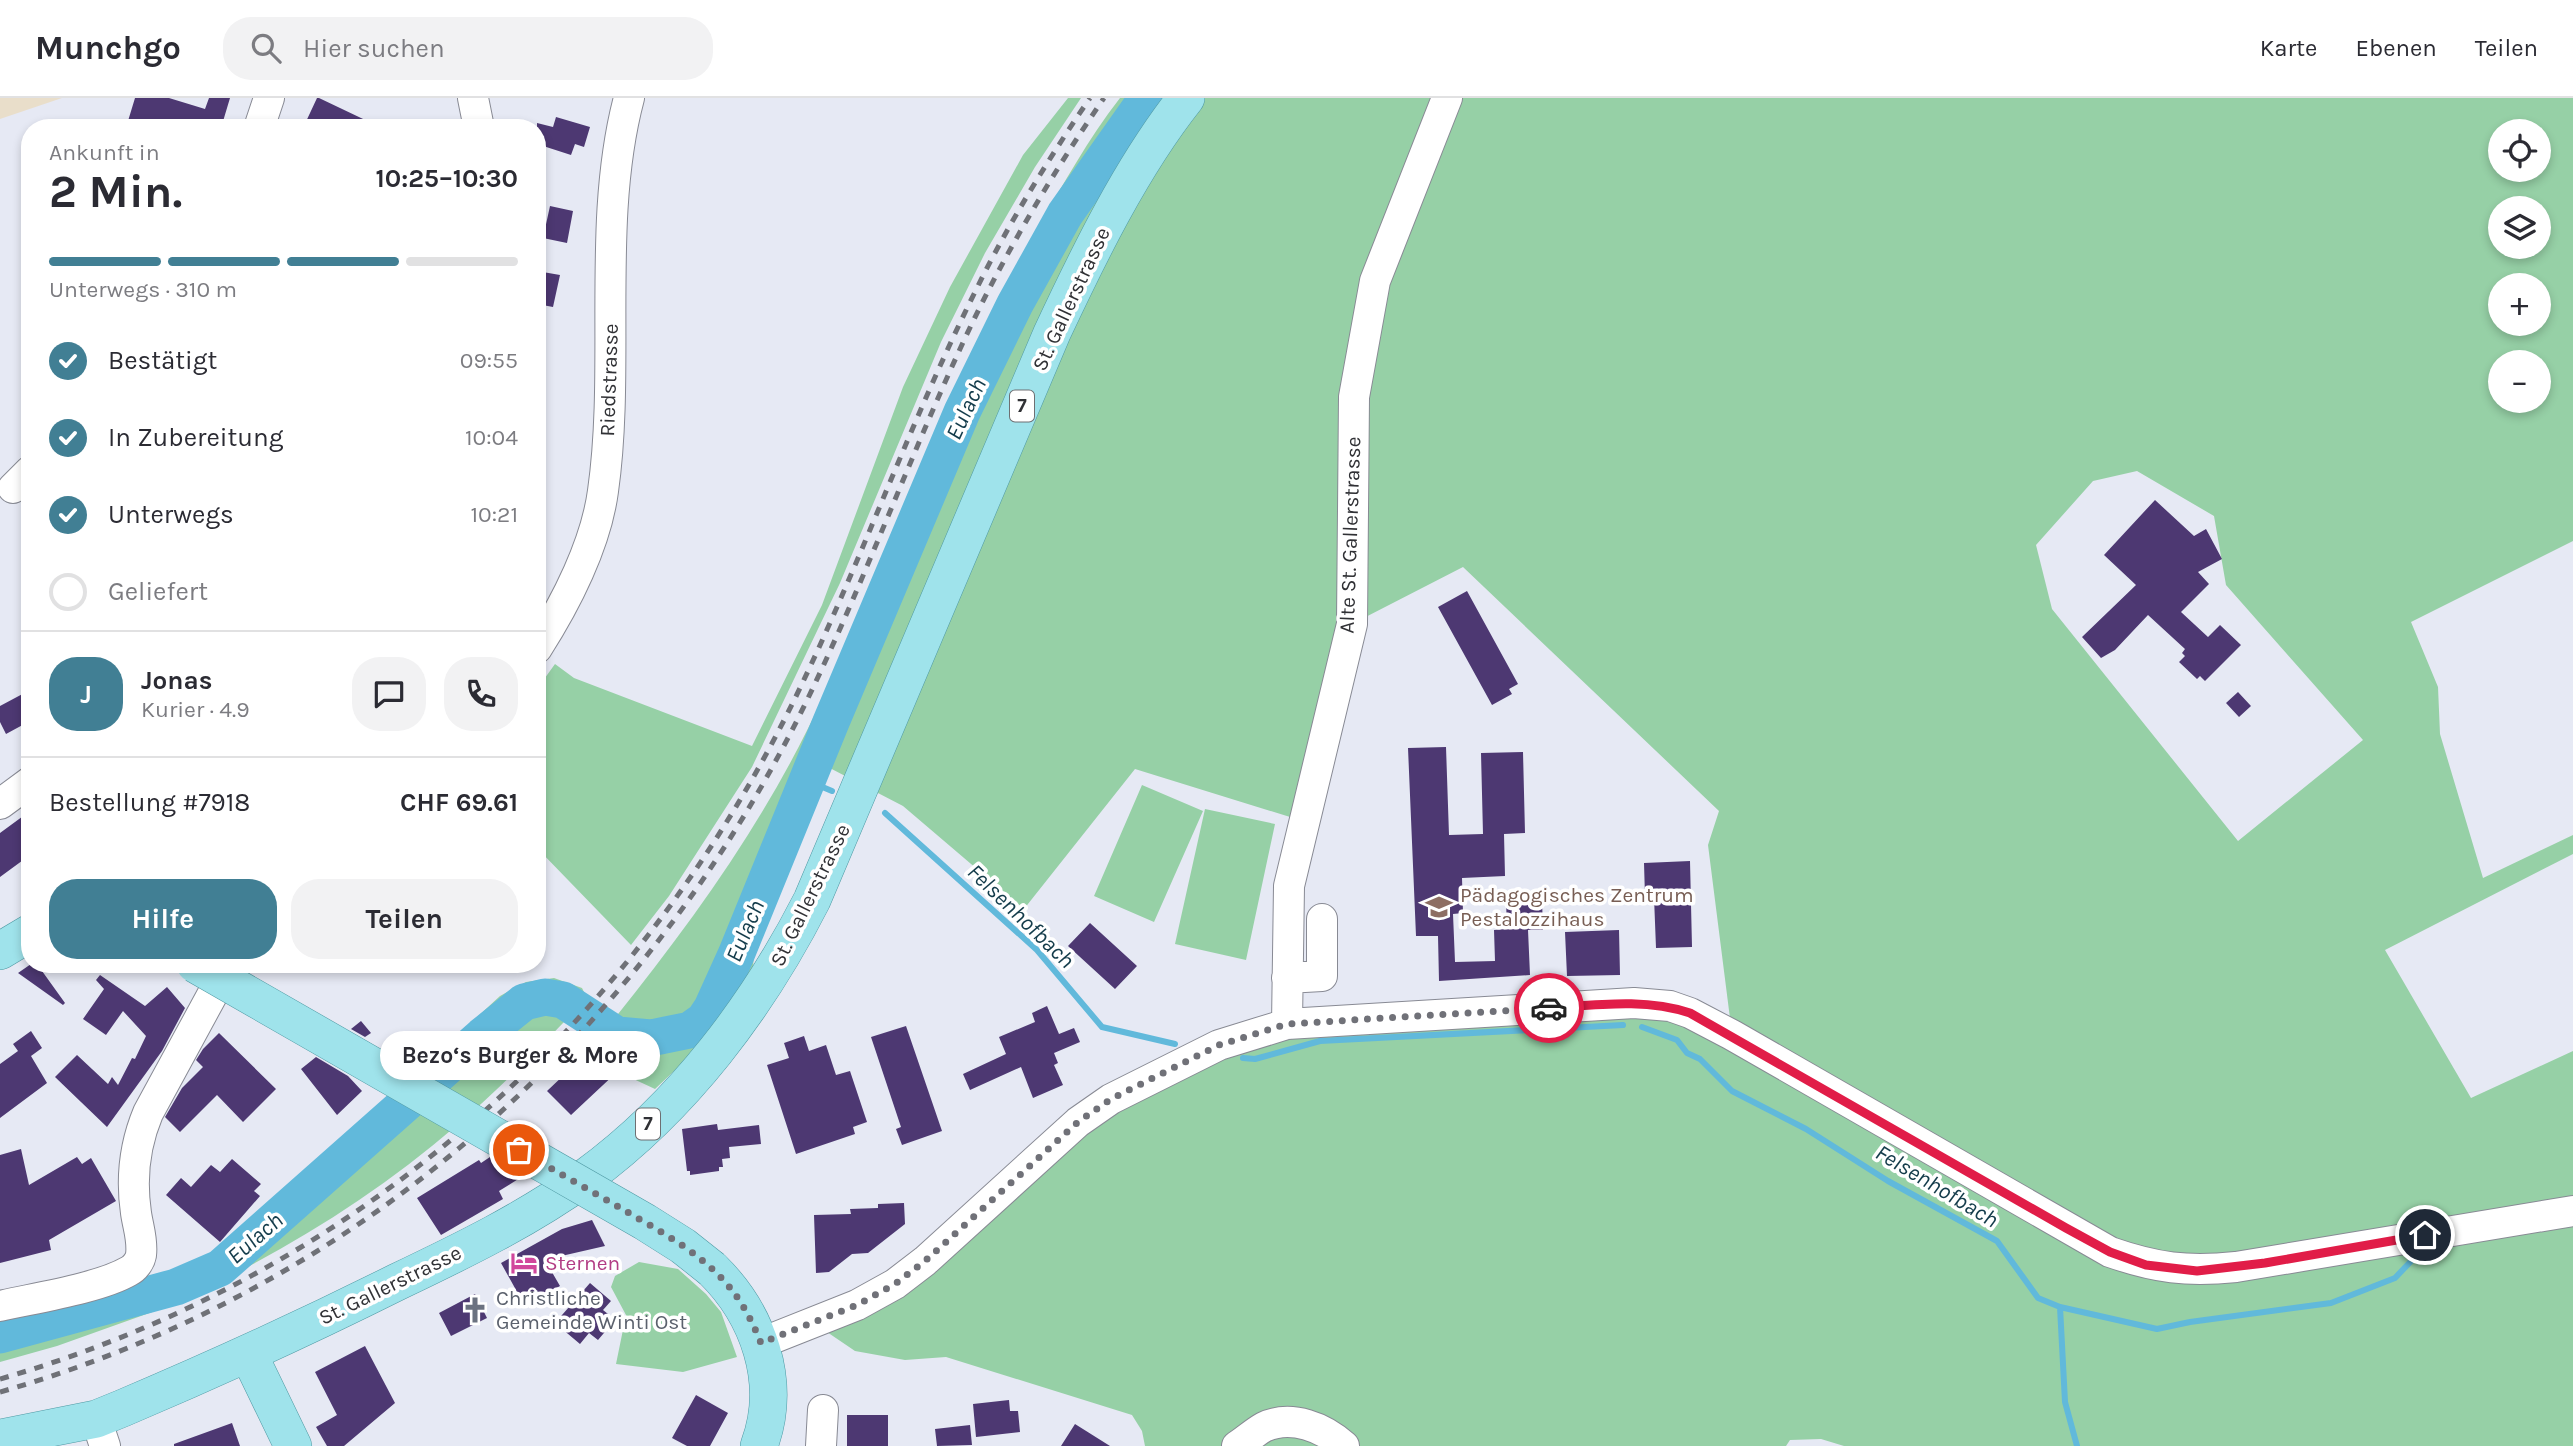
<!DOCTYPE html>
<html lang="de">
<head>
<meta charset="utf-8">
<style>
  body { margin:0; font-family:Karla,sans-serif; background:#f2f2f3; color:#2b2b33; height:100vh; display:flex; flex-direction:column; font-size:26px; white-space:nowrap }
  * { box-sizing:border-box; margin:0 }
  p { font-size:23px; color:#7c7c81 }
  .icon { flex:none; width:38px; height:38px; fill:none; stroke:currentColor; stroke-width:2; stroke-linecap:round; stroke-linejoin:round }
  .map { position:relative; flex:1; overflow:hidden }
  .side { position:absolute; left:21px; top:21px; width:525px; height:854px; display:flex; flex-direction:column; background:#fff; border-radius:28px; box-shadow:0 4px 10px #0003 }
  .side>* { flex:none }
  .controls { position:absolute; left:2488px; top:21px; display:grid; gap:14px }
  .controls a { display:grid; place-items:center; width:63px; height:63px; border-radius:50%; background:#fff; box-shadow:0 4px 10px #0003; font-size:35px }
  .pin { position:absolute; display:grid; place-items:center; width:60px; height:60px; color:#fff; margin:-30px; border:4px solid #fff; border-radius:50%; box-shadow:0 2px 7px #0007 }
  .courier { position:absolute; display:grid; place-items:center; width:70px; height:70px; margin:-35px; border:5px solid #e11d48; border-radius:50%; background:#fff; color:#222; box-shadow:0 2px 9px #0007 }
  .bubble { position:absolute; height:49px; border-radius:24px; background:#fff; box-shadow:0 4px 10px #0003; font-size:23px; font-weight:700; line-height:49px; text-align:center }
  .headline em { font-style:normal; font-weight:700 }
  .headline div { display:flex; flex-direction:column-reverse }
  .headline { display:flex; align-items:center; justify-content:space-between; height:119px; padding:0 28px }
  h1 { font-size:46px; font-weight:700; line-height:52px }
  .bar { display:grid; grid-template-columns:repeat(4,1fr); gap:10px 7px; align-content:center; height:84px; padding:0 28px }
  .bar i { height:9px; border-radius:5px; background:#e1e1e2 }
  .bar .active { background:#417f94 }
  .bar p { grid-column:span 4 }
  .line { display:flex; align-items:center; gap:18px; padding:0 28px; border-top:2px solid #e1e1e2 }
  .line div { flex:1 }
  .round { display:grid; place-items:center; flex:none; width:74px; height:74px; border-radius:28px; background:#f2f2f3 }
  ol { padding:0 28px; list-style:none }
  li { display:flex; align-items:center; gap:21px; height:77px }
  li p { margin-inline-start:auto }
  li .icon { padding:7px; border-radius:50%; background:#417f94; color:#fff; stroke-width:4 }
  li:last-child { color:#7c7c81 }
  li i { width:38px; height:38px; border:4px solid #e1e1e2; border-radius:50% }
  .action { display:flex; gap:14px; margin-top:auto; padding:14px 28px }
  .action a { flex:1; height:80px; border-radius:28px; background:#417f94; color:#fff; font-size:28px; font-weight:700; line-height:80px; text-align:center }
  .action a+a { background:#f2f2f3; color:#2b2b33 }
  header { display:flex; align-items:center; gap:42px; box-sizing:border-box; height:98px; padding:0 35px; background:#fff; border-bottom:2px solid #e1e1e2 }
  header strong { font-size:33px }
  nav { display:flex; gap:38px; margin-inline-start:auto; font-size:24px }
  .search { width:490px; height:63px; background:#f2f2f3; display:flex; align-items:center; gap:18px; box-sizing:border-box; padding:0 24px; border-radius:28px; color:#7c7c81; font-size:26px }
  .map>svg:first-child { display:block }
  .education { fill:#e9deca }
  .green { fill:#96d0a6; fill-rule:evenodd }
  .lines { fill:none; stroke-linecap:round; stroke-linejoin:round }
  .stream { stroke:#61b9db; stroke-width:6 }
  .river { stroke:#61b9db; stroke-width:37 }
  .building { fill:#4d3872 }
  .minor-casing { stroke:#888a94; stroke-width:32 }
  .major-casing { stroke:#4f99a3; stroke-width:38 }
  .minor { stroke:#fff; stroke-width:30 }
  .major { stroke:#9fe3eb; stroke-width:37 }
  .rail { stroke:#6f7177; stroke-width:5; stroke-dasharray:9 9; stroke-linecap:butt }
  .major-bridge-casing { stroke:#4f99a3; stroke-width:38; stroke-linecap:butt }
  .major-bridge { stroke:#9fe3eb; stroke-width:37 }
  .done { stroke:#707178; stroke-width:7; stroke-dasharray:0 12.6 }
  .route { stroke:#e11d48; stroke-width:9 }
  .labels { text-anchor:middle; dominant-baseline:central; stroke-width:7; stroke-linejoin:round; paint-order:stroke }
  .shield { fill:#fff; stroke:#6e6f72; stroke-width:2 }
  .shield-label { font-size:19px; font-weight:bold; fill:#303135 }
  .street-label { font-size:21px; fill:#303135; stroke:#fff }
  .education-label { font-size:21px; fill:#785e54; stroke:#fff; text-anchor:start }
  .hotel-label { font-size:21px; fill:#b23c85; stroke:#fff; text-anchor:start }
  .worship-label { font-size:21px; fill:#5b616d; stroke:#fff; text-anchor:start }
  .water-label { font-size:23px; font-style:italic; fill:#143c4b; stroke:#fff }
</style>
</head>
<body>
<header>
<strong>Munchgo</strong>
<div class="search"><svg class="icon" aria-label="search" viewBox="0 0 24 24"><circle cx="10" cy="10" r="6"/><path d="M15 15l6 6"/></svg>Hier suchen</div>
<nav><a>Karte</a><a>Ebenen</a><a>Teilen</a></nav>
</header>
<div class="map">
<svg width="2573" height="1348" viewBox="0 0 2573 1348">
  <rect width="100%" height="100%" fill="#e6e9f4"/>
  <path class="education" d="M0,0H62L0,21Z"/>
  <path class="green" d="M1068,0H1081L1035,69L985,155L941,244L840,485L752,669L669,798L631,847L537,750V591L555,566L574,580L752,648L822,507L903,289L950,189L1023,57Z
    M1120,0H2573V443L2411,524L2438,589L2440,636L2483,780L2573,737V756L2385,852L2471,1000L2573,953V1348H1844L1821,1341L1790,1342L1786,1348H1145L1142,1333L1132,1317L946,1259L905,1262L855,1253L827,1234L857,1207L1024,1071L1219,947L1634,905L1732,936L1708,747L1719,713L1463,469L1352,526L1303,723L1135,671L1024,811L903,708L824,667L754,848L753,874L688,960L655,991L584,958C676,846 763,731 823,599C895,443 953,282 1037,131C1063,87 1088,41 1120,0ZM2501,33H2539V72H2501ZM2501,110H2539V149H2501ZM2501,187H2539V226H2501ZM2501,264H2539V303H2501ZM2137,373L2214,418L2226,487L2363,642L2238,743L2052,511L2036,447L2093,383Z
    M1142,687L1203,713L1154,824L1094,798Z
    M1205,711L1275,726L1246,862L1175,846Z
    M554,880L582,890L587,900C545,944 503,988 456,1028C390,1085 315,1134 238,1174L228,1155L335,1059L332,1055L423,975V969L500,898L526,884Z
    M639,1164L678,1171L706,1196L721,1214L737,1259L683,1274L616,1266L626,1217L611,1189L615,1178Z
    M139,1182L155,1213L57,1248L0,1264V1208Z"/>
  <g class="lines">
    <path class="stream" d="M808,683L832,693
      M885,715L1037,852L1102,929L1175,946
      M1642,929L1677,942L1687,955L1700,961L1732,993L1806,1031L1888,1083L1997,1143L2038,1200L2060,1209L2157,1231L2190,1224L2331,1205L2395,1180L2415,1159
      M1243,960L1255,961L1320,943L1623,927
      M176,1189L185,1194
      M2060,1209L2065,1304L2077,1348"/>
    <path class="river" d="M0,1237L176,1189L220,1170L482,938L524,904L545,899L563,902L617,937L651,940L690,932L704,922L712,910L736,857L831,624L962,314L1015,206L1065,116L1147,0"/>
  </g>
  <path class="building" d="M135,0H169L205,11L209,0H230L221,30H151L128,23Z
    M317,0H319L382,30H303Z
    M556,19L590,29L584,49L575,46L571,57L537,46V25L553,29Z
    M550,108L573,113L567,145L543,140Z
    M537,173L560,177L553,209L537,206Z
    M2155,402L2194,438L2206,431L2222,461L2198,474L2209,486L2181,514L2208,539L2220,527L2241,547L2205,583L2200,578L2197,581L2179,564L2185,558L2182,555L2185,551L2148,517L2115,552L2101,560L2082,539L2136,487L2104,457Z
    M1467,493L1518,586L1509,591L1512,596L1492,607L1438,509Z
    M30,592V623L6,636L0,624V608Z
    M2238,594L2251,608L2239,619L2226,605Z
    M1446,649L1449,737L1483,736L1481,655L1523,654L1525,735L1504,736L1505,778L1462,780L1463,815L1453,816L1455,864L1495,863L1494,832L1507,831L1506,802L1542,801L1543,832H1528L1530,877L1439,883L1438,838H1416L1408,650Z
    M30,713V757L0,779V735Z
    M1690,763L1692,849L1656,850L1654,799H1645L1644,765Z
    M1090,825L1137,868L1115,891L1068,848Z
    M1619,832L1620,877L1567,878L1565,834Z
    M31,866H37L65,905L63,907L18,875Z
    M100,877L145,908L167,889L185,910L162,953L107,1029L55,979L77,957L108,986L112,979L118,987L132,960L135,961L146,938L123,913L106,937L83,921L104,891L96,882Z
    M1047,908L1059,936L1074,930L1080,944L1054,955L1058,965L1054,967L1063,987L1033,1000L1021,969L970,992L963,976L1006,956L999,939L1035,924L1032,915Z
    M361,923L371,935L365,939L351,931Z
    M906,928L942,1033L902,1047L896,1031L901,1029L871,939Z
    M31,933L42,950L31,958L47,985L0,1020V966L18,953L13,946Z
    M219,935L276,991L243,1024L217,997L180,1034L165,1019L182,990L203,969L196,962L203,951Z
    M804,938L809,953L826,947L836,977L850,973L867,1024L853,1029L855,1036L796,1056L767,967L789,960L784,945Z
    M584,958L618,973L571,1017L547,993Z
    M316,959L348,978L362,993L337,1017L301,971Z
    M717,1026L718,1032L759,1027L761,1046L729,1049L730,1060L722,1061L723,1069H719V1073L690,1077V1073H687L682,1031Z
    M21,1051L29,1087L77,1059L82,1066L91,1060L116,1103L49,1142L51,1152L0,1165V1057Z
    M490,1059L523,1078L499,1093L503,1101L441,1137L417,1100L479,1062L481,1065Z
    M232,1061L261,1086L254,1093L260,1098L220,1144L166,1097L181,1080L191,1089L211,1067L220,1074Z
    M904,1105L905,1126L868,1155L852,1156L829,1174L816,1175L814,1117L851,1116L850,1111L878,1110V1106Z
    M592,1122L605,1148L557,1159L561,1162L549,1169L560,1188L540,1199L537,1192L521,1201L501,1165L562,1131Z
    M590,1185L611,1203L603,1212L608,1216L601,1223L609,1229L598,1242L589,1235L580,1246L555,1225Z
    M475,1196L487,1220L451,1238L439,1215Z
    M365,1248L395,1305L344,1348H327L316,1329L337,1317L315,1274Z
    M696,1297L728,1315L710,1348H687L672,1340Z
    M1009,1302L1010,1313H1018L1020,1334L976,1339L973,1306Z
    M847,1317H888V1348H847Z
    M232,1325L240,1348H174V1346Z
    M1075,1326L1110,1348H1061Z
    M970,1327L972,1347L937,1348L935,1331Z"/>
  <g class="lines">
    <g class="minor-casing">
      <path id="minor" d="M473,0L479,30
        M259,30L269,0
        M13,390L30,373
        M537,550C566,505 596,446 603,393C621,266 596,124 629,0
        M0,706L30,684
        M1287,880L1322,878V821
        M1287,926L1289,788L1352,526L1354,299L1375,183L1447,0
        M0,1208C35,1200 100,1190 129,1173C135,1170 140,1163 141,1157C143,1142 138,1129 136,1115C131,1081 135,1046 148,1015L229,866
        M761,1245L857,1207L895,1186L925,1163L1078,1024L1111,1001L1219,947L1287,926L1634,905L1670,908L1690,915L1732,937L2110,1154C2156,1170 2187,1174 2236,1169L2573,1113
        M96,1321L105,1348
        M821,1348L823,1312
        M1237,1348C1246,1342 1255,1334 1264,1329C1292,1316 1324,1330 1344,1348"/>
    </g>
    <g class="major-casing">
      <path id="major" d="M0,853L30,835
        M712,1171C758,1216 783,1284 759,1348
        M248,1255L293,1348
        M0,1340L96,1321L123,1310C215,1271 307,1229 397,1184C462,1153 528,1121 586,1079C683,1008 758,908 812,802L1052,235C1089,156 1132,68 1186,0"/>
    </g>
    <use href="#minor" class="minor"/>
    <use href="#major" class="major"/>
    <path class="rail" d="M0,1281C358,1178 640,924 800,590C862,461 910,325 974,196C1007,128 1047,63 1090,0
      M0,1294C361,1191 649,932 810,596C866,479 911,356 966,238C1005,155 1052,76 1104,0"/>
    <g class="major-bridge-casing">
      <path id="major-bridge" d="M195,866L645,1124L683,1148L712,1171"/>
    </g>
    <use href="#major-bridge" class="major-bridge"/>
  </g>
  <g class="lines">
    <path class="done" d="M519,1052C553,1072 588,1091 622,1111C658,1132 698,1153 726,1185C742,1203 752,1223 761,1245L857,1207L895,1186L925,1163L1078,1024L1111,1001L1219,947L1287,926L1549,910"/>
    <path class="route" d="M1549,910C1597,907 1644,900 1690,915L2066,1130L2110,1154L2146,1167L2197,1173L2265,1165L2425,1137"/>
  </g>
  <defs>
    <g id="school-bare" transform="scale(2.1)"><path d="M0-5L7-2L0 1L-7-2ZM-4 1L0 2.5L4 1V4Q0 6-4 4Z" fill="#8d6e63" stroke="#fff" stroke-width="2.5" paint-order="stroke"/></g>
    <g id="hotel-bare" transform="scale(2.1)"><path d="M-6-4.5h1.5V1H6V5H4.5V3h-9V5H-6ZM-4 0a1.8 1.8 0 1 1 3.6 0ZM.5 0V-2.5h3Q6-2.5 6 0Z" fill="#d1479c" stroke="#fff" stroke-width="2.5" paint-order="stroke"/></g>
    <g id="church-bare" transform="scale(2.1)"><path d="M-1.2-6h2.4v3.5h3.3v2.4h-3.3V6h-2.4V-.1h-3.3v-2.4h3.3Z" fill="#6b7280" stroke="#fff" stroke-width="2.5" paint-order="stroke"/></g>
  </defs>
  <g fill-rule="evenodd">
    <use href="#school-bare" x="1439" y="809"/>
    <use href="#hotel-bare" x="524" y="1165"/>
    <use href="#church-bare" x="475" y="1212"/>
  </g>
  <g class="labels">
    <g class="shield">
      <rect x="1010" y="292.5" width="24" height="31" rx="5"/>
      <rect x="636" y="1010.5" width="24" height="31" rx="5"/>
    </g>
    <g class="shield-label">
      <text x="1022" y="308">7</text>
      <text x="648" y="1026">7</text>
    </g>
    <g class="street-label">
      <text transform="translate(1071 201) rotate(-65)">St. Gallerstrasse</text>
      <text transform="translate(609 282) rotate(-88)">Riedstrasse</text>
      <text transform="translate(1350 437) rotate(-88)">Alte St. Gallerstrasse</text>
      <text transform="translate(810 797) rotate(-64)">St. Gallerstrasse</text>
      <text transform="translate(390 1187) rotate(-26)">St. Gallerstrasse</text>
    </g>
    <g class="education-label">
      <text x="1460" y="797">Pädagogisches Zentrum<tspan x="1460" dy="24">Pestalozzihaus</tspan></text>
    </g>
    <g class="hotel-label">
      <text x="545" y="1165">Sternen</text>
    </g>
    <g class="worship-label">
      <text x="496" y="1200">Christliche<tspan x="496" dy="24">Gemeinde Winti Ost</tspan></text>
    </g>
    <g class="water-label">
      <text transform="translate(966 311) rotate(-65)">Eulach</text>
      <text transform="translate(1021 818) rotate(44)">Felsenhofbach</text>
      <text transform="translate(745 833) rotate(-67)">Eulach</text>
      <text transform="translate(1937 1088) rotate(31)">Felsenhofbach</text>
      <text transform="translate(255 1140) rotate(-41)">Eulach</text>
    </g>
  </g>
</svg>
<div class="controls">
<a><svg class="icon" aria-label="locate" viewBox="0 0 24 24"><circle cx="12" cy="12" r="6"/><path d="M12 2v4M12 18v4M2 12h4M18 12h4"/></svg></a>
<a><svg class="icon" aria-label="layers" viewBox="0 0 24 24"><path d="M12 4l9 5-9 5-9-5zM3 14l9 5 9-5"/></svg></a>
<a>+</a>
<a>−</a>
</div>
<div class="pin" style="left:519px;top:1052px;background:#ea580c"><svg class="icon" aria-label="bag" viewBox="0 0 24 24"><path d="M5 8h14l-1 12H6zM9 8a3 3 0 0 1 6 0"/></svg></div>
<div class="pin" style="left:2425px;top:1137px;background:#1f2937"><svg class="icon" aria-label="home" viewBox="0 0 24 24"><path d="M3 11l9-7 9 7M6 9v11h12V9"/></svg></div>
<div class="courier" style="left:1549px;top:910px"><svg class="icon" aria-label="car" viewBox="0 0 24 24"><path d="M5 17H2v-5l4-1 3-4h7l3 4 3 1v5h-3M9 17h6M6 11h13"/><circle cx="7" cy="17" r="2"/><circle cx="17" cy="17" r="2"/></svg></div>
<div class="bubble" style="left:380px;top:933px;width:280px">Bezo‘s Burger &amp; More</div>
<section class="side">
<div class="headline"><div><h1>2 Min.</h1><p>Ankunft in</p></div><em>10:25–10:30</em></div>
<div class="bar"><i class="active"></i><i class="active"></i><i class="active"></i><i></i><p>Unterwegs · 310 m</p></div>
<ol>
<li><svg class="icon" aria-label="check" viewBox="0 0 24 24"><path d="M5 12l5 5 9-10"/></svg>Bestätigt<p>09:55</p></li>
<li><svg class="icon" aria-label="check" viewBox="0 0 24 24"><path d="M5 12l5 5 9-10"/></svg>In Zubereitung<p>10:04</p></li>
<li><svg class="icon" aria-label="check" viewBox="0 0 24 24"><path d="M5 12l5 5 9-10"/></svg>Unterwegs<p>10:21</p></li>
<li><i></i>Geliefert</li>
</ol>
<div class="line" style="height:126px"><b class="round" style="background:#417f94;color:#fff">J</b><div><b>Jonas</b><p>Kurier · 4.9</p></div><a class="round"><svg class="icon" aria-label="chat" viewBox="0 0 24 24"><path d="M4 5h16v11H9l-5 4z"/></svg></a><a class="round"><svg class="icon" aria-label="phone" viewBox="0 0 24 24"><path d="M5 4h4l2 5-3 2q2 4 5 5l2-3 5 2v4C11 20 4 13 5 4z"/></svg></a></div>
<div class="line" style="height:91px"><div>Bestellung #7918</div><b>CHF 69.61</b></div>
<div class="action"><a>Hilfe</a><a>Teilen</a></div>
</section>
</div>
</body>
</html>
